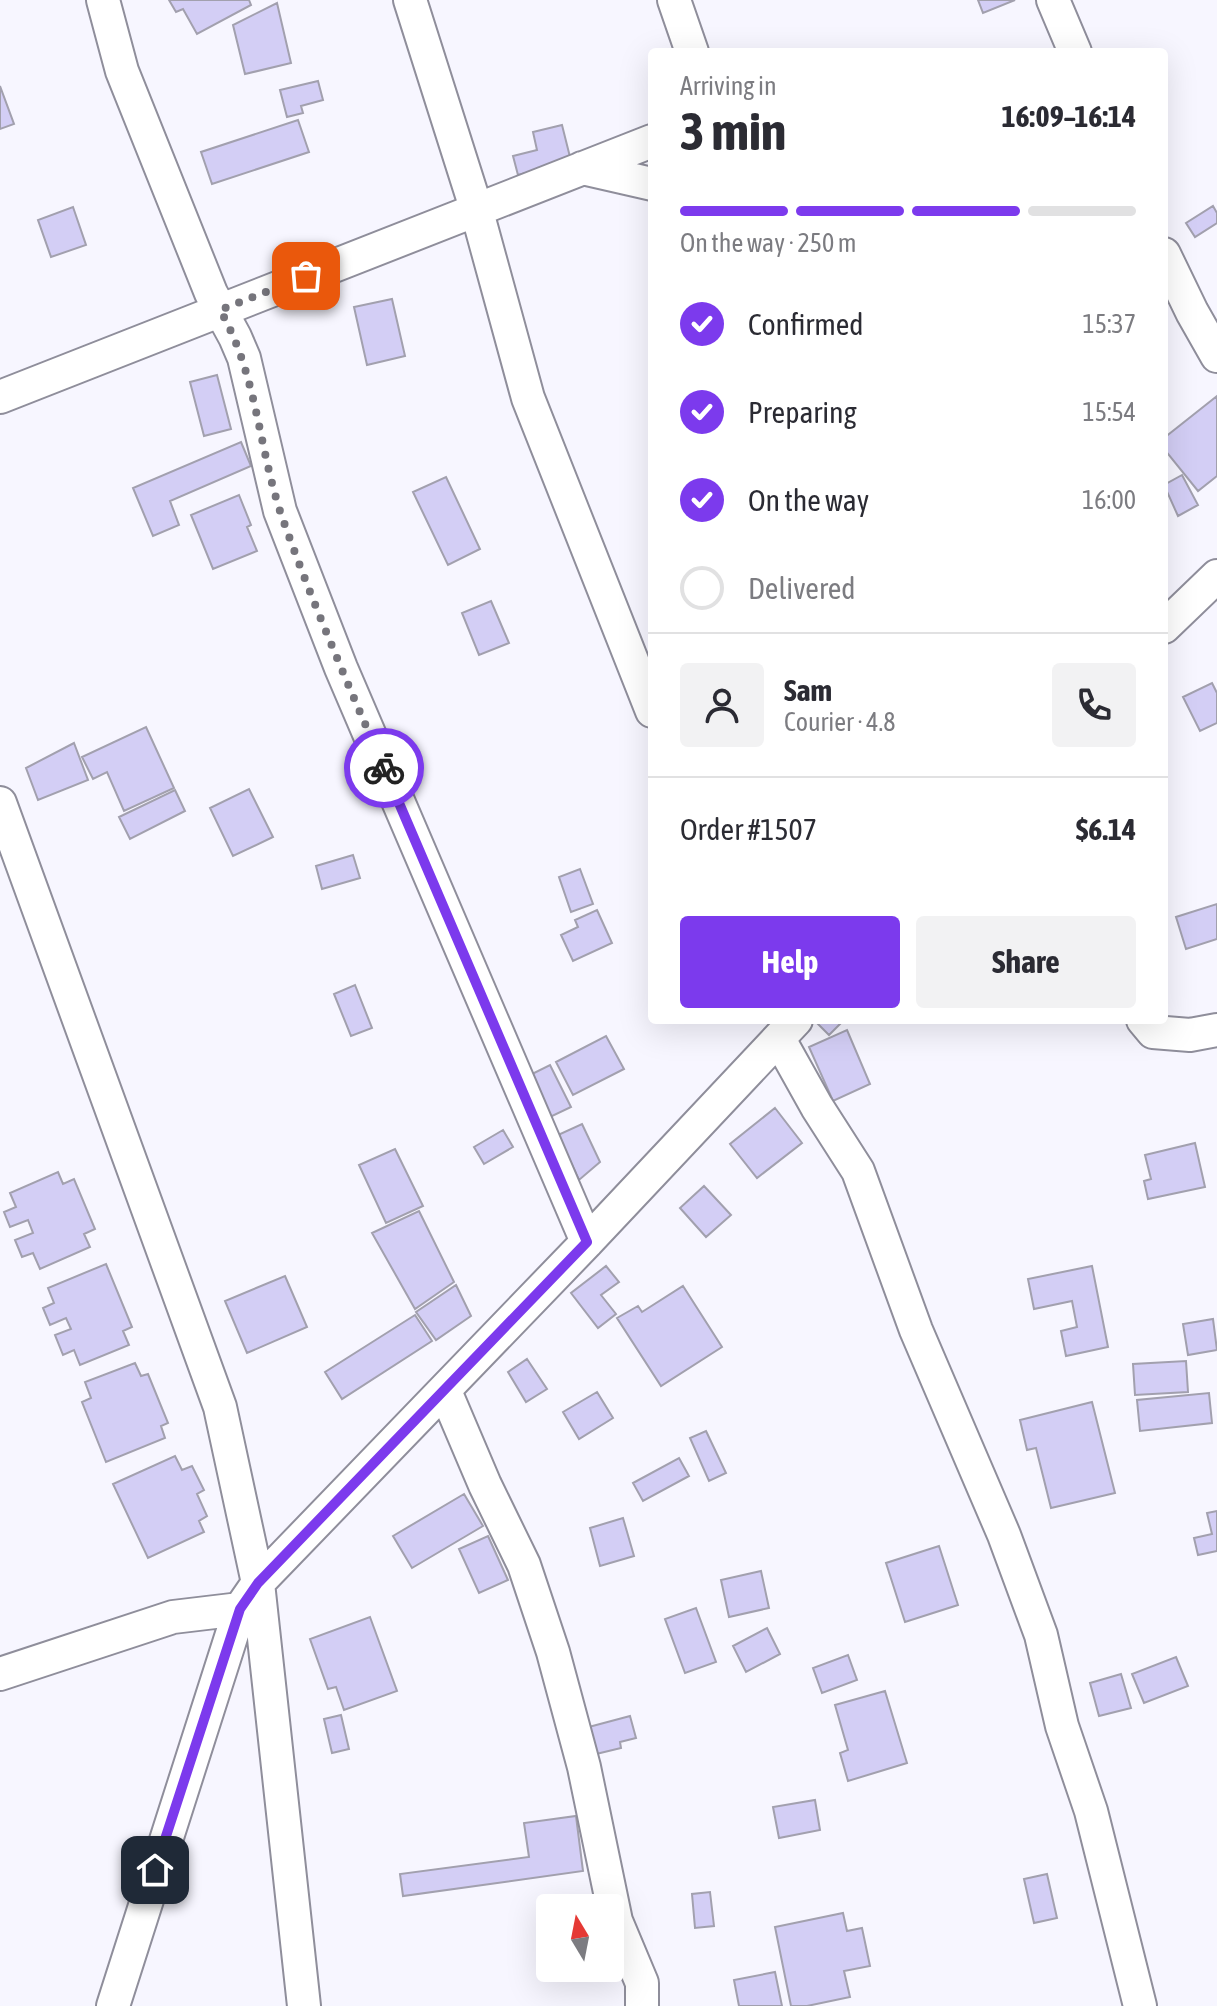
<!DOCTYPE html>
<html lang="en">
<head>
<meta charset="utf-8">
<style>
  body { margin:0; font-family:"Asap Condensed",sans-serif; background:#f2f2f3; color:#2b2b33; height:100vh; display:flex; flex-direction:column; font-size:30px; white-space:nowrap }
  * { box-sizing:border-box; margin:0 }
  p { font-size:26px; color:#7c7c81 }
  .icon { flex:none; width:44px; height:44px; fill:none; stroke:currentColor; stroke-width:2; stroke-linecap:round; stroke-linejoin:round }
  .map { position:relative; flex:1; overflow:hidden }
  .drawer { position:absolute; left:648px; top:48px; width:520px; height:976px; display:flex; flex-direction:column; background:#fff; border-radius:8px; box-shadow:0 8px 32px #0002 }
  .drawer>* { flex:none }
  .needle { width:52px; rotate:350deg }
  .tools { position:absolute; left:536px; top:1894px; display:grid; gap:16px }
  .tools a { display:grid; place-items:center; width:88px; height:88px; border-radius:8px; background:#fff; box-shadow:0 8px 32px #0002; font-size:40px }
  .pin { position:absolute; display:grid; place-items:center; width:68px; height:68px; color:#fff; margin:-34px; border-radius:16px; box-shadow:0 4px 12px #0006 }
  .courier { position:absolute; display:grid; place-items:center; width:80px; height:80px; margin:-40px; border:6px solid #7c3aed; border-radius:50%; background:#fff; color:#222; box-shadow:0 2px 10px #0007 }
  .headline em { font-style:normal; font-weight:700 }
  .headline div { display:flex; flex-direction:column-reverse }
  .headline { display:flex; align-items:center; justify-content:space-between; height:136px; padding:0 32px }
  h1 { font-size:52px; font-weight:700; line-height:60px }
  .bar { display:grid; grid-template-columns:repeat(4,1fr); gap:12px 8px; align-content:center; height:96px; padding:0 32px }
  .bar i { height:10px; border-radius:6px; background:#e1e1e2 }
  .bar .current { background:#7c3aed }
  .bar p { grid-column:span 4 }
  .line { display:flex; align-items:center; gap:20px; padding:0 32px; border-top:2px solid #e1e1e2 }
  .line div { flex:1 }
  .round { display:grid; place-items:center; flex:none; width:84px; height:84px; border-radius:8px; background:#f2f2f3 }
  ol { padding:0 32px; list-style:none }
  li { display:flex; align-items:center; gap:24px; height:88px }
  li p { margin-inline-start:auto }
  li .icon { padding:8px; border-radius:50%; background:#7c3aed; color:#fff; stroke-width:4 }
  li:last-child { color:#7c7c81 }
  li i { width:44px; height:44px; border:4px solid #e1e1e2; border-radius:50% }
  .cta { display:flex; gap:16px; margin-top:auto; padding:16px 32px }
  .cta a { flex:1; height:92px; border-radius:8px; background:#7c3aed; color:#fff; font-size:32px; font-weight:700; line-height:92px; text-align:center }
  .cta a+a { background:#f2f2f3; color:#2b2b33 }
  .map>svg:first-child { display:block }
  .building { fill:#d3cef5; stroke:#a2a0ae; stroke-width:2 }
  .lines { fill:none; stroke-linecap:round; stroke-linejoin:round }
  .minor-casing { stroke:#8f8e9b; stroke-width:36 }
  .minor { stroke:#fff; stroke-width:32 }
  .done { stroke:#76757c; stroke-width:8; stroke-dasharray:0 14.4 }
  .route { stroke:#7c3aed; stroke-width:10 }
</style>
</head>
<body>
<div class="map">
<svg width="1217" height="2006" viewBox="0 0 1217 2006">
  <rect width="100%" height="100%" fill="#f7f6ff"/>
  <path class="building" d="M169,0H249L251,5L197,34L183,9L176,12Z
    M978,0H1015L983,13Z
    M277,3L291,63L245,74L233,25Z
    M318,81L323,100L301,106L303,113L287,117L280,90Z
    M0,86L14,124L0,129Z
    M298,120L309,152L212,184L201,152Z
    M562,125L571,161L518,175L513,156L537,150L533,132Z
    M1213,206L1217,213V223L1195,237L1186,223Z
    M73,207L86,245L51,257L38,220Z
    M392,299L405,356L367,365L354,307Z
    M217,375L231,429L204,436L190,382Z
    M1217,396V476L1198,491L1164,449V438Z
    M241,442L251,466L170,501L179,525L153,536L133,488Z
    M1182,475L1198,505L1178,516L1164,485Z
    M446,477L480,549L448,565L413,492Z
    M239,495L251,525L247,527L257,551L213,569L191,515Z
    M491,601L509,643L479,655L462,613Z
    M1212,683L1217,693V723L1200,731L1183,697Z
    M146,727L174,788L124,811L107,772L93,779L82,757Z
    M74,743L88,780L38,800L26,768Z
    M249,789L273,837L233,856L210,808Z
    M175,790L185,811L130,839L119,817Z
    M353,855L360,878L322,889L316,866Z
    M580,869L593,904L571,912L559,877Z
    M1217,904V939L1186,949L1176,917Z
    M597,910L612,943L573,961L561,935L578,927L575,920Z
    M355,985L372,1028L351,1036L334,994Z
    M818,1020H844L829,1035L816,1022Z
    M847,1030L870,1084L833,1101L809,1047Z
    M606,1036L624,1069L573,1095L556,1062Z
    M550,1065L571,1107L548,1118L528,1076Z
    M775,1108L802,1143L757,1178L730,1144Z
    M582,1124L600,1162L579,1180L558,1135Z
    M503,1130L513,1147L484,1164L474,1147Z
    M1195,1143L1205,1187L1148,1199L1144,1181L1151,1179L1145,1155Z
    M395,1149L423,1206L386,1223L359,1165Z
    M58,1172L63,1184L74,1179L95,1229L84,1234L90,1247L40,1269L33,1253L22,1257L15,1240L33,1233L28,1220L10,1227L4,1212L16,1207L10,1193Z
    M704,1186L731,1215L706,1237L680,1208Z
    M419,1211L454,1282L415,1309L372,1233Z
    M106,1264L132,1327L123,1331L129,1345L80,1365L74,1350L63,1355L55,1335L71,1329L66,1318L50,1325L43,1308L54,1303L48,1288Z
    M606,1266L619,1282L601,1295L616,1314L598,1328L571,1293Z
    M1092,1266L1108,1347L1066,1356L1061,1331L1077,1327L1072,1301L1034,1309L1028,1279Z
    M285,1276L307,1327L247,1353L225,1301Z
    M456,1285L471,1316L436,1340L416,1312Z
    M683,1286L722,1347L661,1386L617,1318L638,1306L642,1312Z
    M415,1315L432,1341L342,1399L325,1372Z
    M1213,1319L1217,1350L1188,1355L1183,1324Z
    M527,1359L547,1389L526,1402L508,1372Z
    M1186,1361L1188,1392L1135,1395L1133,1364Z
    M135,1363L141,1376L148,1374L168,1423L161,1426L165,1438L106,1462L82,1402L91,1398L85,1382Z
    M597,1392L613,1418L579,1439L563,1412Z
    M1209,1393L1212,1423L1140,1431L1137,1400Z
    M1092,1402L1115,1493L1051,1508L1036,1448L1027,1450L1020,1420Z
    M706,1431L726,1473L709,1481L690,1438Z
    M175,1456L182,1470L192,1466L204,1490L197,1494L207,1516L199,1521L204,1532L148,1558L113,1484Z
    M679,1458L689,1476L643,1501L633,1483Z
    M464,1494L483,1526L412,1568L393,1536Z
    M1217,1511V1551L1198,1555L1194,1538L1212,1534L1207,1513Z
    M623,1518L634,1556L600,1566L590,1528Z
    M488,1536L508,1580L479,1593L459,1549Z
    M939,1546L958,1605L905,1622L886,1563Z
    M761,1571L769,1608L729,1617L721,1580Z
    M696,1608L716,1662L685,1673L665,1619Z
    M370,1617L397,1691L344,1710L336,1687L328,1689L310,1639Z
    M767,1628L780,1654L746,1672L733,1646Z
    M848,1655L857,1680L822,1693L813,1668Z
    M1176,1657L1188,1686L1144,1703L1132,1674Z
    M1121,1674L1131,1708L1099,1716L1090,1683Z
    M885,1691L907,1763L848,1781L840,1753L848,1750L835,1705Z
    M341,1715L349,1749L332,1753L324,1719Z
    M630,1716L636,1738L620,1742L621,1748L592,1755L585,1728Z
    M815,1800L820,1830L779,1838L773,1807Z
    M576,1816L583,1871L403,1896L400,1874L529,1857L524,1823Z
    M1047,1874L1057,1918L1034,1923L1024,1879Z
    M710,1892L714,1926L695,1928L692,1894Z
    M843,1913L847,1931L862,1928L870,1966L844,1971L850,1997L807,2006H791L775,1927Z
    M775,1972L782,2006H739L734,1980Z"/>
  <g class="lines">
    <g class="minor-casing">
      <path id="minor" d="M103,0L122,71L211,293L235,337L244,358L280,511L341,668L587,1242
        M410,0L476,208L528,398L652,711
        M674,0L692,52
        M1053,0L1075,52
        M582,168L652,184
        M1164,254L1192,312L1217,356
        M0,397L652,141
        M1164,627L1217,576
        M0,803L220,1407L258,1583L304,2006
        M1143,1020L1153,1032L1190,1035L1217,1030
        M779,1039L817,1107L858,1171L916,1330L1004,1535L1041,1635L1062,1726L1091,1811L1140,2006
        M445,1391L485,1485L524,1565L553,1652L584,1767L616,1921L642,1983V2006
        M0,1674L173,1617L240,1609
        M113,2006L240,1609L258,1583L587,1242L796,1020"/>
    </g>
    <use href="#minor" class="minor"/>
  </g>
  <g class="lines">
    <path class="done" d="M306,276L220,310C257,374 258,445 281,514C311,600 348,684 384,768"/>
    <path class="route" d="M155,1870L240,1609L258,1583L587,1242L384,768"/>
  </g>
</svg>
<div class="tools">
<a><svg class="needle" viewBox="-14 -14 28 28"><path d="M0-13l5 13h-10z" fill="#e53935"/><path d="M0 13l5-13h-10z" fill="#7c7c81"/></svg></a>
</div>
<div class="pin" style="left:306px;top:276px;background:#ea580c"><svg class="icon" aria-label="bag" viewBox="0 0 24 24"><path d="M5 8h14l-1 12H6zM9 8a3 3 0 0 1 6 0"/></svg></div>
<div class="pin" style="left:155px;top:1870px;background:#1f2937"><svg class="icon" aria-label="home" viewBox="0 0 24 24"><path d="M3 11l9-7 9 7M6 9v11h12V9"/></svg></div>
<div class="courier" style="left:384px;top:768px"><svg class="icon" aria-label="bike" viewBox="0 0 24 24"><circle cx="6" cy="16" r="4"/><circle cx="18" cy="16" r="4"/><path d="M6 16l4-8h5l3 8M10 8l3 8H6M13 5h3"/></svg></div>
<section class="drawer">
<div class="headline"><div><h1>3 min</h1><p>Arriving in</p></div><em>16:09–16:14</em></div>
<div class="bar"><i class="current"></i><i class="current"></i><i class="current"></i><i></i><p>On the way · 250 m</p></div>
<ol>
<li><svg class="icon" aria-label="check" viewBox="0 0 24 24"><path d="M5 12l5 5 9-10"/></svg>Confirmed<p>15:37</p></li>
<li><svg class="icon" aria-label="check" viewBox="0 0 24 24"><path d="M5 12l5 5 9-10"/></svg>Preparing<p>15:54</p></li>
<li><svg class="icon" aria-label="check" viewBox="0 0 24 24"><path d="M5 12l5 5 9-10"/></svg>On the way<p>16:00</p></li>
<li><i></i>Delivered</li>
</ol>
<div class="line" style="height:144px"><a class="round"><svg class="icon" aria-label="person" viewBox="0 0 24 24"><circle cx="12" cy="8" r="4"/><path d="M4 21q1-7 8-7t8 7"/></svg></a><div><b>Sam</b><p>Courier · 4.8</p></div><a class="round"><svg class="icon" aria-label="phone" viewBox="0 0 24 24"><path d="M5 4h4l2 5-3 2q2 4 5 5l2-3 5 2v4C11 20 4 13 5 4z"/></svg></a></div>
<div class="line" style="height:104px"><div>Order #1507</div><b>$6.14</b></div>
<div class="cta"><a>Help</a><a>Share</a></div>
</section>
</div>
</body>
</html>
